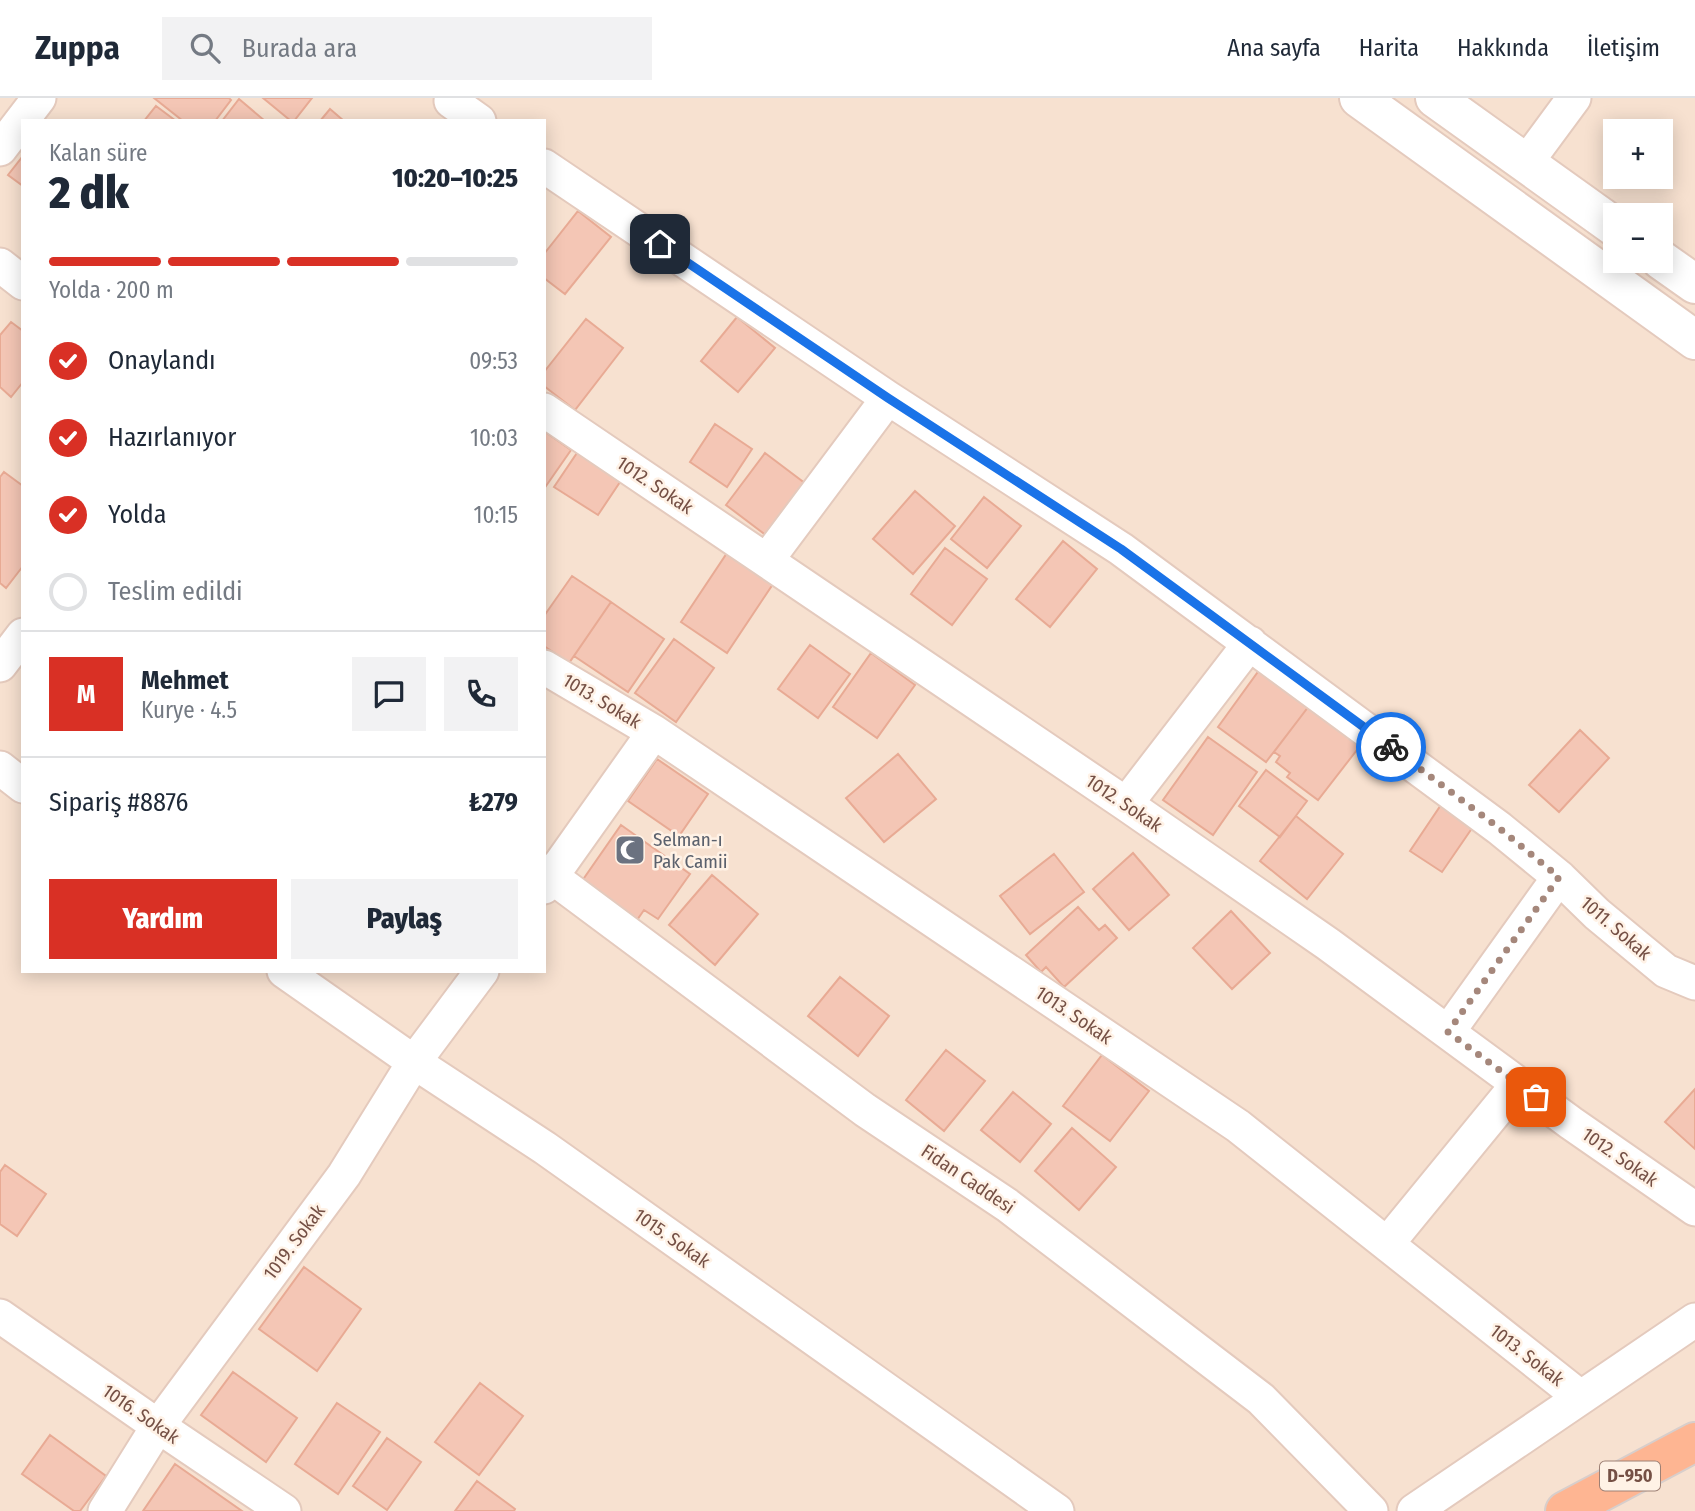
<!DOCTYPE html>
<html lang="tr">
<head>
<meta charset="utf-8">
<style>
  body { margin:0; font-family:"Fira Sans Condensed",sans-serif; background:#f2f2f3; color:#1f2937; height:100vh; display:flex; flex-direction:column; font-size:26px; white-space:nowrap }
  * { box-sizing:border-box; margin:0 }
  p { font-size:23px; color:#747a83 }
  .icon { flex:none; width:38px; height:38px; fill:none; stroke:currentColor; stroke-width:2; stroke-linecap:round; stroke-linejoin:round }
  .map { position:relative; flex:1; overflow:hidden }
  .side { position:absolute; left:21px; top:21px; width:525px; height:854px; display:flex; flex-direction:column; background:#fff; border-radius:0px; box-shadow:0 4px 18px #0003 }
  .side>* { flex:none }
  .tools { position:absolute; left:1603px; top:21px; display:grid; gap:14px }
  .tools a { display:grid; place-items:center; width:70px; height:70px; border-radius:0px; background:#fff; box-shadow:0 4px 18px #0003; font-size:35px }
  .pin { position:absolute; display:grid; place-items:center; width:60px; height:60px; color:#fff; margin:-30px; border-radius:14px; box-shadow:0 4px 10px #0006 }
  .courier { position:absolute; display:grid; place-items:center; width:70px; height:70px; margin:-35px; border:5px solid #1a73e8; border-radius:50%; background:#fff; color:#222; box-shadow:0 2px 9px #0007 }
  .overview em { font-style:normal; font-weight:800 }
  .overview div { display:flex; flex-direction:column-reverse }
  .overview { display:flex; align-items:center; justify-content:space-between; height:119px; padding:0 28px }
  h1 { font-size:46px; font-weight:800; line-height:52px }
  .bar { display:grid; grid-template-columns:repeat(4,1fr); gap:10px 7px; align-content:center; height:84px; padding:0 28px }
  .bar i { height:9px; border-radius:5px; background:#e0e1e3 }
  .bar .current { background:#d93025 }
  .bar p { grid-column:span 4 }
  .line { display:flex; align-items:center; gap:18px; padding:0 28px; border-top:2px solid #e0e1e3 }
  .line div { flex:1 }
  .round { display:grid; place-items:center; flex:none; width:74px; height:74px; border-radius:0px; background:#f2f2f3 }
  ol { padding:0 28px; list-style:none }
  li { display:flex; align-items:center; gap:21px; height:77px }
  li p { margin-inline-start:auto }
  li .icon { padding:7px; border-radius:50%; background:#d93025; color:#fff; stroke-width:4 }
  li:last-child { color:#747a83 }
  li i { width:38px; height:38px; border:4px solid #e0e1e3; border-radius:50% }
  .cta { display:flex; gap:14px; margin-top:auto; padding:14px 28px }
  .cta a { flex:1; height:80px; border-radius:0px; background:#d93025; color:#fff; font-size:28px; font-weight:800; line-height:80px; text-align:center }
  .cta a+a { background:#f2f2f3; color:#1f2937 }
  header { display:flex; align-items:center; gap:42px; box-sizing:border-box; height:98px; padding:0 35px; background:#fff; border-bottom:2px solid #e0e1e3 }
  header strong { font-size:33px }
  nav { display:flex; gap:38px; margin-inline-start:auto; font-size:24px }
  .search { width:490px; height:63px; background:#f2f2f3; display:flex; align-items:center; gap:18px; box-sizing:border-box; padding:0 24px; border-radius:0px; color:#747a83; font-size:26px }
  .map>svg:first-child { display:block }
  .residential { fill:#f7e1d0; fill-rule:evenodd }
  .building { fill:#f4c6b5; stroke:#e8aa94; stroke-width:2 }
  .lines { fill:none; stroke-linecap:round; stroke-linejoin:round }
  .minor-casing { stroke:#e4cabd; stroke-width:37 }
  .tertiary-casing { stroke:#e4cabd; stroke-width:42 }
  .trunk-casing { stroke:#d8cecb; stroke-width:42 }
  .minor { stroke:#fff; stroke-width:33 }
  .tertiary { stroke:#fff; stroke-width:38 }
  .trunk { stroke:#feb592; stroke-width:38 }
  .done { stroke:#a5877b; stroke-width:7; stroke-dasharray:0 12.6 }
  .route { stroke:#1a73e8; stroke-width:9 }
  .labels { text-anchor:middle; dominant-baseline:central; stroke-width:5; stroke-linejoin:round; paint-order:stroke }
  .shield { fill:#fff2e6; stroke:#9e8175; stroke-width:2 }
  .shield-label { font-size:18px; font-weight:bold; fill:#755045 }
  .street-label { font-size:19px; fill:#755045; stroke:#fff2e6 }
  .worship-label { font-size:19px; fill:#5b616d; stroke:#fff2e6; text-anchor:start }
</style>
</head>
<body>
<header>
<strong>Zuppa</strong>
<div class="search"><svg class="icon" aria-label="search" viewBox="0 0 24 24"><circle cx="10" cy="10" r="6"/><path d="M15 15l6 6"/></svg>Burada ara</div>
<nav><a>Ana sayfa</a><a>Harita</a><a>Hakkında</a><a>İletişim</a></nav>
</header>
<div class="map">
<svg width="1695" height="1413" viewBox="0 0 1695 1413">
  <rect width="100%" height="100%" fill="#fdeedf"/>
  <path class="residential" d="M0,0H1695V1413H0ZM23,23H544V873H23ZM1615,33H1661V79H1615ZM1615,117H1661V163H1615Z"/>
  <path class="building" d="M154,0H229L231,2L215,23H183Z
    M263,0H312L294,23H291Z
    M239,1L265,23H222Z
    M156,8L176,23H144Z
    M330,11L344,23H320Z
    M23,58V88L8,77Z
    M578,113L611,139L565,196L544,180V156Z
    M737,219L775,250L738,294L701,263Z
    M586,221L623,250L575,312L544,288V274Z
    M11,224L23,233V284L11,299L0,289V237Z
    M715,326L752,351L727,389L690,364Z
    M544,333L571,352L546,388L544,386Z
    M579,352L622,381L598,417L554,389Z
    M765,355L806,386L767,438L726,407Z
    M4,374L23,388V468L6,490L0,485V379Z
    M915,393L955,428L913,476L873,441Z
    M984,399L1021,428L987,470L951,441Z
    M1063,443L1097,471L1050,529L1016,501Z
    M945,450L987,481L952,527L911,496Z
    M727,455L773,486L727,555L681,524Z
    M572,478L611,504L569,565L544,548V518Z
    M611,504L664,541L628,594L574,558Z
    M674,541L714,570L676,624L635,595Z
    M810,547L850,576L818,620L778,591Z
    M871,555L915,587L877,640L833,609Z
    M1260,571L1309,608L1266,664L1218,629Z
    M1309,608L1360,648L1318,702L1287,679L1290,675L1276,664L1280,658L1274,654Z
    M1580,632L1609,660L1559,714L1529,687Z
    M1208,639L1257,674L1213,737L1163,702Z
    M898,656L936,701L884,744L846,700Z
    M657,661L708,696L679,738L628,703Z
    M1266,672L1307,703L1280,739L1239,708Z
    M1447,698L1479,720L1442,774L1410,753Z
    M1296,718L1343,756L1307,801L1260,763Z
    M621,727L690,776L658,821L644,812L637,822L582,783Z
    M1133,755L1169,797L1129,832L1093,791Z
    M1054,756L1084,794L1030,836L1000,798Z
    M712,777L758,816L715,867L669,827Z
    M1078,809L1099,832L1105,827L1117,840L1064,889L1046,869L1041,874L1026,857Z
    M1231,813L1270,855L1232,891L1193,850Z
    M840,879L889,918L858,958L808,918Z
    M946,952L985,983L944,1033L906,1002Z
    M1102,957L1149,993L1110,1043L1063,1008Z
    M1695,991V1051L1665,1024Z
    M1013,994L1051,1026L1020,1064L981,1032Z
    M1072,1030L1116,1069L1079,1112L1035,1073Z
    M5,1067L46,1096L17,1138L0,1126V1074Z
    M304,1169L361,1211L317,1273L259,1231Z
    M233,1274L297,1320L266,1364L201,1317Z
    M480,1285L523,1318L479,1377L435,1344Z
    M337,1305L380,1334L338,1396L295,1366Z
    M50,1337L106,1378L80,1413H74L22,1376Z
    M387,1340L421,1364L387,1412L353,1388Z
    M175,1366L242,1413H143Z
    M477,1383L515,1411L514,1413H455Z"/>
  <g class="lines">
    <g class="minor-casing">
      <path id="minor" d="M451,3L479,23
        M0,51L39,0
        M1526,65L1574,0
        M544,68L888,300L1121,451L1499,730L1559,779L1597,816L1666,873L1695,885
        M0,167L23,185
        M544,312L1126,706L1328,846L1571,1025L1695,1111
        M767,462L888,300
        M0,567L23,537
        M544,569L654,634L1238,1028L1580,1299
        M0,670L23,688
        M1126,706L1250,545
        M544,773L865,1012L1007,1107L1261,1301L1371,1413
        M544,789L654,634
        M284,873L414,964L545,1050L1057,1413
        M1448,934L1559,779
        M1387,1146L1518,986
        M0,1218L158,1328L284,1413
        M105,1413L158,1328L344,1077L414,964L482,873
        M1414,1413L1695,1222"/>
    </g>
    <g class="tertiary-casing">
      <path id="tertiary" d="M1359,0L1695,242
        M1435,0L1615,129
        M1661,162L1695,186"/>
    </g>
    <g class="trunk-casing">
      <path id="trunk" d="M1565,1413L1695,1344"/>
    </g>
    <use href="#minor" class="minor"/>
    <use href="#tertiary" class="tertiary"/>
    <use href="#trunk" class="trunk"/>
  </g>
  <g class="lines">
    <path class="done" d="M1391,649L1499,730L1559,779L1448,934L1536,999"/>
    <path class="route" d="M660,146L888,300L1121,451L1391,649"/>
  </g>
  <defs>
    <g id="mosque-square" transform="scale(1.575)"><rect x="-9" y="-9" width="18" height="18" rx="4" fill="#6b7280" stroke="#fff2e6"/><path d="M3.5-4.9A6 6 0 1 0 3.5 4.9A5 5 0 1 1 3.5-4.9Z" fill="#fff"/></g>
  </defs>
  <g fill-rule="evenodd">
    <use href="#mosque-square" x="630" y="752"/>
  </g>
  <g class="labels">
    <rect class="shield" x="1600" y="1363.5" width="60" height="29" rx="5"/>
    <g class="shield-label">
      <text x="1630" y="1378">D-950</text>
    </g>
    <g class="street-label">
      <text transform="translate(655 387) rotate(34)">1012. Sokak</text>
      <text transform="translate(602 603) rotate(31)">1013. Sokak</text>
      <text transform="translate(1124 705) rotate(34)">1012. Sokak</text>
      <text transform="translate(1616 830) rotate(41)">1011. Sokak</text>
      <text transform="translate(1074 917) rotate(34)">1013. Sokak</text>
      <text transform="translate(1620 1059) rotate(35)">1012. Sokak</text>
      <text transform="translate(968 1081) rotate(34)">Fidan Caddesi</text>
      <text transform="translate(672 1140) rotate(35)">1015. Sokak</text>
      <text transform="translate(294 1144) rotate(-53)">1019. Sokak</text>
      <text transform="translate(1527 1257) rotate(38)">1013. Sokak</text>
      <text transform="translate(141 1316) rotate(35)">1016. Sokak</text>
    </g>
    <g class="worship-label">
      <text x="653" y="741">Selman-ı<tspan x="653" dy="22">Pak Camii</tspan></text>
    </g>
  </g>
</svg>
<div class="tools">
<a>+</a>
<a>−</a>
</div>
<div class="pin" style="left:1536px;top:999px;background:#ea580c"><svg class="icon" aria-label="bag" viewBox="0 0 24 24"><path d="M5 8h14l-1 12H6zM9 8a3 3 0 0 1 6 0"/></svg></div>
<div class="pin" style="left:660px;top:146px;background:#1f2937"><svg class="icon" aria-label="home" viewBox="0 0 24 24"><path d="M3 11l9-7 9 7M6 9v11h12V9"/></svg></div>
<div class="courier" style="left:1391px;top:649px"><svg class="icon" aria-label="bike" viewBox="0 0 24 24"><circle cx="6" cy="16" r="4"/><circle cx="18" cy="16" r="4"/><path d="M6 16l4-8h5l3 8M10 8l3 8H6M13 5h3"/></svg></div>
<section class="side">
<div class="overview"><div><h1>2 dk</h1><p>Kalan süre</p></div><em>10:20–10:25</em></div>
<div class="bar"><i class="current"></i><i class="current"></i><i class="current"></i><i></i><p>Yolda · 200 m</p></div>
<ol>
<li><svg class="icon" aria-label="check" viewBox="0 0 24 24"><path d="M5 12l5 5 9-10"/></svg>Onaylandı<p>09:53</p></li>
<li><svg class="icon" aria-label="check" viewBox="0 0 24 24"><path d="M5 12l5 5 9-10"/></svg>Hazırlanıyor<p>10:03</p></li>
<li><svg class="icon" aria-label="check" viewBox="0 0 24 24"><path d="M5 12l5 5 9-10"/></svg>Yolda<p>10:15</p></li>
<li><i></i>Teslim edildi</li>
</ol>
<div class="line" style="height:126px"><b class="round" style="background:#d93025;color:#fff">M</b><div><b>Mehmet</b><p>Kurye · 4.5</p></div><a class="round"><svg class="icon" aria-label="chat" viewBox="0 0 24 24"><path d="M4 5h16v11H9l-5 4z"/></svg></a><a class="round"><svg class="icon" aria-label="phone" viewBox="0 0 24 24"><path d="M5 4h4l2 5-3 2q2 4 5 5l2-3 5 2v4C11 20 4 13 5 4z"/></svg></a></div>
<div class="line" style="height:91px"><div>Sipariş #8876</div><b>₺279</b></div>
<div class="cta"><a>Yardım</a><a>Paylaş</a></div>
</section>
</div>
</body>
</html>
